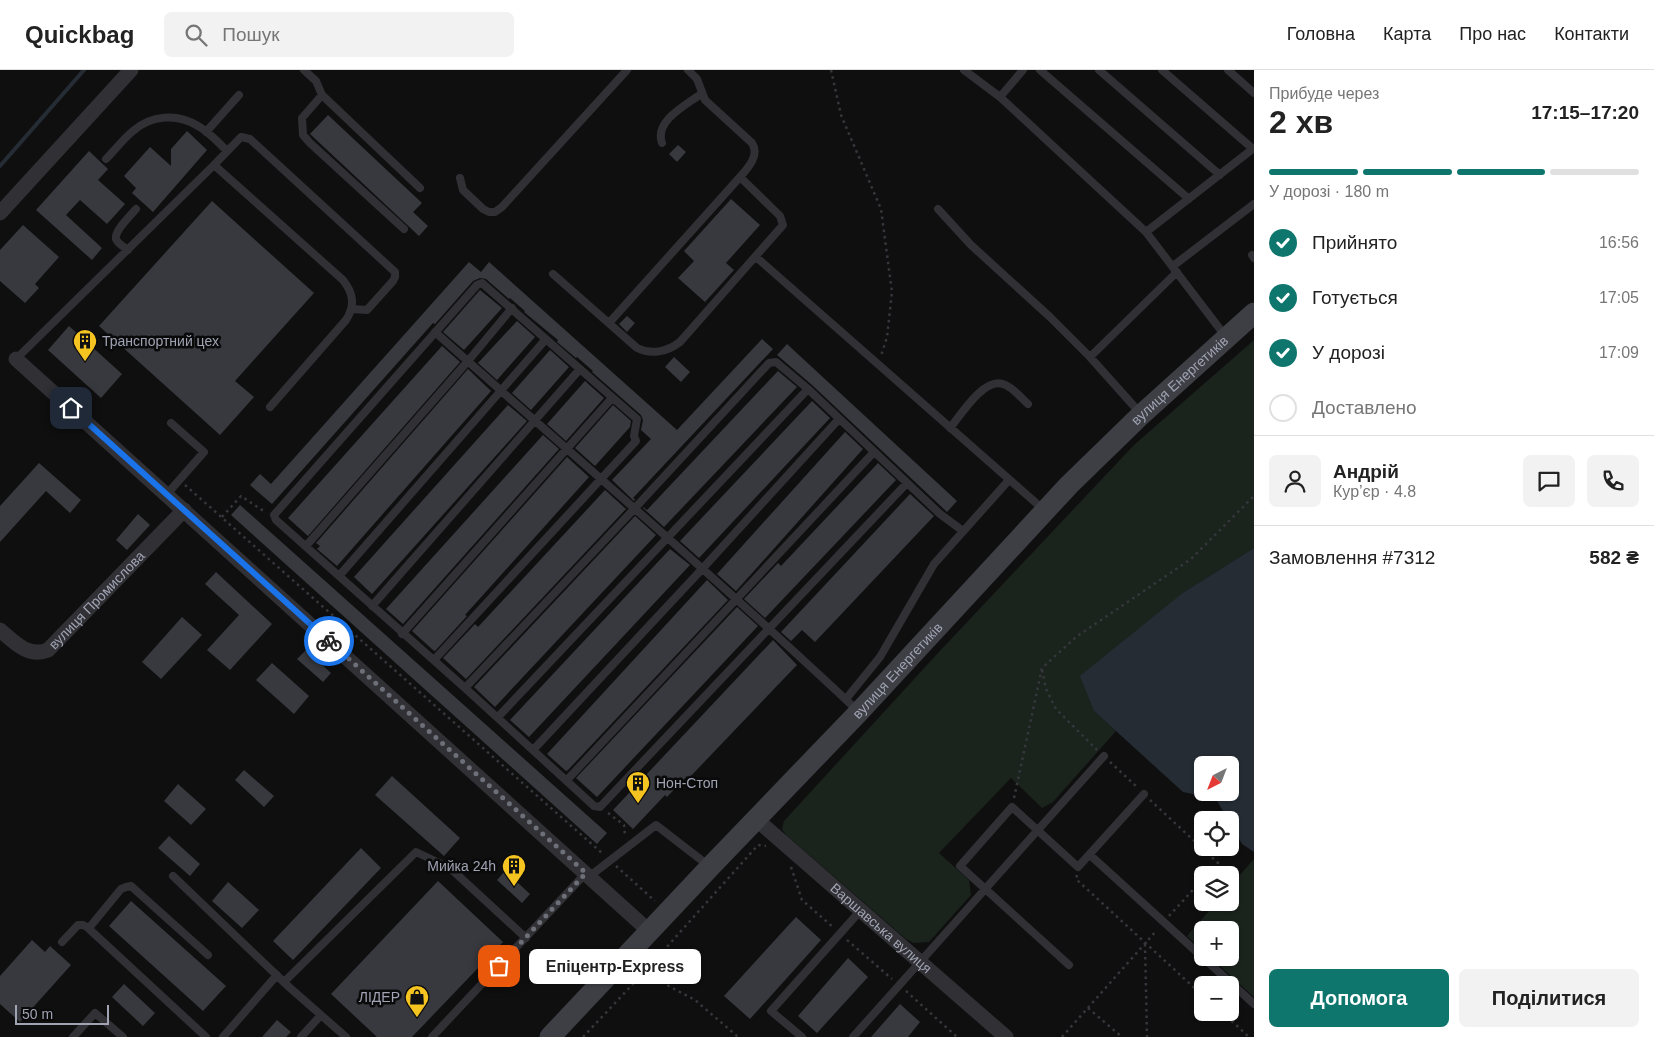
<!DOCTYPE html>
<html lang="uk">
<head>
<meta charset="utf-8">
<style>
  body { margin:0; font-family:Arial,sans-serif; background:#f2f2f2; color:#222; height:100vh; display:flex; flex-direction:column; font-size:19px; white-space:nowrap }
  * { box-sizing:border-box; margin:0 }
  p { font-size:16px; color:#767676 }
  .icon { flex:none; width:28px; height:28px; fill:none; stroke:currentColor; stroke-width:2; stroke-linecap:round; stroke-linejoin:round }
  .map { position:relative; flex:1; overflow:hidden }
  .sheet { display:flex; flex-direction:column; background:#fff; width:400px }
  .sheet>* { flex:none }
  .needle { width:32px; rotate:222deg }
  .controls { position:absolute; left:1194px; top:686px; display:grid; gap:10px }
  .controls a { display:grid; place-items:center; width:45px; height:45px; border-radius:8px; background:#fff; box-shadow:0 1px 4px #0004; font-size:25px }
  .scale { position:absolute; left:15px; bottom:12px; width:94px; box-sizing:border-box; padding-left:5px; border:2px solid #9fa3b2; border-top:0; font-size:14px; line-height:18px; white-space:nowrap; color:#9fa3b2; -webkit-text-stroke:4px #0a0a0b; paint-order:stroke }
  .pin { position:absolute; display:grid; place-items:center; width:42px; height:42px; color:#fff; margin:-21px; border-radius:10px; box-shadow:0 2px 8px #0006 }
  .courier { position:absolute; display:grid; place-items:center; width:50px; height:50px; margin:-25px; border:4px solid #1a73e8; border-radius:50%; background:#fff; color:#222; box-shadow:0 1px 6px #0007 }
  .bubble { position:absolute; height:35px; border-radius:8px; background:#fff; box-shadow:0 1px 4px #0004; font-size:16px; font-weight:800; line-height:35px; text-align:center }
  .overview em { font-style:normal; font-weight:800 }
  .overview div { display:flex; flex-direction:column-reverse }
  .overview { display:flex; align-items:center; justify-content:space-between; height:85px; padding:0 15px }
  h1 { font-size:32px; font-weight:800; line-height:38px }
  .bar { display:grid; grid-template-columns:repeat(4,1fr); gap:8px 5px; align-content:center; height:60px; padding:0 15px }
  .bar i { height:6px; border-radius:4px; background:#e0e0e0 }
  .bar .current { background:#0f766e }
  .bar p { grid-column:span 4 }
  .line { display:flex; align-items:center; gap:12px; padding:0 15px; border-top:1px solid #e0e0e0 }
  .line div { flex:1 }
  .round { display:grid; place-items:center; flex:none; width:52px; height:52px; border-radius:8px; background:#f2f2f2 }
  ol { padding:0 15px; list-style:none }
  li { display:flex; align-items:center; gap:15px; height:55px }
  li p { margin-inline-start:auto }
  li .icon { padding:5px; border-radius:50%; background:#0f766e; color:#fff; stroke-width:4 }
  li:last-child { color:#767676 }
  li i { width:28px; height:28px; border:2px solid #e0e0e0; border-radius:50% }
  .primary-button { display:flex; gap:10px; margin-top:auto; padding:10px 15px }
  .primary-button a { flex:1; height:58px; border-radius:8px; background:#0f766e; color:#fff; font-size:20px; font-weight:800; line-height:58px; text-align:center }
  .primary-button a+a { background:#f2f2f2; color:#222 }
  header { display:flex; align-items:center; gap:30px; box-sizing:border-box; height:70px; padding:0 25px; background:#fff; border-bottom:1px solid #e0e0e0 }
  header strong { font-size:24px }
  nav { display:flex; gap:28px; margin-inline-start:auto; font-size:18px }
  .search { width:350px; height:45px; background:#f2f2f2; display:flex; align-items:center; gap:12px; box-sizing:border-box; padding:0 18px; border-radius:8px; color:#767676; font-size:19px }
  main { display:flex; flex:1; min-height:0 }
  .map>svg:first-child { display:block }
  .green { fill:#1b231d }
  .water { fill:#252c34; fill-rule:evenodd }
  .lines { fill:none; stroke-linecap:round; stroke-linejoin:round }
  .stream { stroke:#252c34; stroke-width:4 }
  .building { fill:#38393e }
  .path { stroke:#36373c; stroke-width:2.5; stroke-dasharray:2.5 4; stroke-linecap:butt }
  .lane { stroke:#303035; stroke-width:8 }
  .street { stroke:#303035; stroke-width:15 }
  .secondary { stroke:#3e3f45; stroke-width:21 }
  .done { stroke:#6d6f79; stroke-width:5; stroke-dasharray:0 9 }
  .route { stroke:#1a73e8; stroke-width:6 }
  .labels { text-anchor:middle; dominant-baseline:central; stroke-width:5; stroke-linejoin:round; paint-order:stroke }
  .poi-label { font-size:14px; fill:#9fa3b2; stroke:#0a0a0b; text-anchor:start }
  .street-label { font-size:14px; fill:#9fa3b2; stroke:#0a0a0b }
</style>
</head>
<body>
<header>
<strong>Quickbag</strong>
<div class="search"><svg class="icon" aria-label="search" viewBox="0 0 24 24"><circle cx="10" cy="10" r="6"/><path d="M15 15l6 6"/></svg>Пошук</div>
<nav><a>Головна</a><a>Карта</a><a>Про нас</a><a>Контакти</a></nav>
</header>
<main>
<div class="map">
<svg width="1254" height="967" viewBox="0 0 1254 967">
  <rect width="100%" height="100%" fill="#0f0f10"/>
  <path class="green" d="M1254,270V478L1184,522L1094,641L1116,661L1053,732L1042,738L1011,708L939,783L969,810L971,825L929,872L913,873L906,869L786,765L782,759L784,751L937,584L1134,375Z
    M1254,789V927L1211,888H1230V860H1202V880L1187,866L1216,833L1230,832V816Z"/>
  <path class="water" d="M1254,478V782L1242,774L1216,729L1183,722L1094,641L1080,606L1184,522ZM1202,695H1230V722H1202Z"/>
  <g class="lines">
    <path class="stream" d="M0,96L84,0"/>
  </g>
  <path class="building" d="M328,45L422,133L413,142L428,156L419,166L310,64Z
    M187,61L207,80L153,142L132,123L136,118L124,106L150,77L171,96V79Z
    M678,75L686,82L677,92L669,84Z
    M89,81L108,99L98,110L125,134L107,154L80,130L66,145L102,178L92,190L36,140Z
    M731,129L760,155L726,193L734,200L705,232L678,208L694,191L684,181Z
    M212,131L314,223L235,311L254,327L220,365L99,256Z
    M23,155L59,187L35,214L39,218L25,233L0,211V180Z
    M469,192L481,202L489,192L677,360L762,269L773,279L633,428L635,429L634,431L612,410L651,369L641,360L643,350L641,345L592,302L593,301L577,287L576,288L557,272L558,270L524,242L525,241L510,228L509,229L486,209L480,208L473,211L435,254L433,253L272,434L250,415L260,404L271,414Z
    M480,220L502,238L464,280L443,262Z
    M627,246L635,253L627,262L619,254Z
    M517,251L535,267L497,310L478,293Z
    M69,256L122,304L101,328L48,280Z
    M787,274L957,431L947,442L812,315L777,285Z
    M442,276L460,292L308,466L288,448Z
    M550,280L569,297L531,340L512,323Z
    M674,287L690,302L681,312L665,297Z
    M468,299L491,321L337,496L317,479L320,476L316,473Z
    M778,301L797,317L664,457L643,438V437L647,440Z
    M585,311L604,328L566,371L547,354Z
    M812,331L830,348L699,488L680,471Z
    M508,335L527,351L372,524L354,507Z
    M613,335L631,351L630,357L595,396L575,378Z
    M845,362L863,379L736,521L717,504Z
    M543,365L559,379L403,554L386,539Z
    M567,387L589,407L465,545L467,546L435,581L433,580L412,561Z
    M39,393L81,430L70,443L46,421L0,472V436Z
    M878,393L896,410L765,548L744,529L778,493L781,496Z
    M605,420L626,439L466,609L443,588L475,554L478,557Z
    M910,424L934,446L815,572L802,560L791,571L781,562Z
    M240,435L258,451L607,763L597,774L231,445Z
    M138,444L150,455L127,480L116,470Z
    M635,446L656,465L495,637L474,617Z
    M670,479L690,495L529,667L510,650Z
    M216,502L272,554L230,600L207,580L239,545L205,514Z
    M707,510L728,530L568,700L566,701L547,684Z
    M737,537L758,556L597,727L576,708Z
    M182,547L202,565L161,609L142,592Z
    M773,570L797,595L689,708L687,706L667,727L665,725L633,759L613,740Z
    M306,580L331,603L323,612L297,589Z
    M272,593L309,626L294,644L256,610Z
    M244,700L274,726L264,737L235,710Z
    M392,706L460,768L444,786L375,725Z
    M178,714L206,739L191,755L164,731Z
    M169,766L200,794L190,806L158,778Z
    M361,778L381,798L293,890L273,871Z
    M505,801L530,824L522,833L497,810Z
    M438,811L503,872L412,967H377L331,924Z
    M228,812L259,840L242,858L212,831Z
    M131,831L226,916L203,941L109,856Z
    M796,847L821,870L750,949L724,926Z
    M32,870L45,882L50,876L71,895L20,952L0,934V906Z
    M848,888L868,907L817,963L798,946Z
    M124,914L155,943L143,956L112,927Z
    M900,934L920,952L908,967H871Z
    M277,950L291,962L286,967H262Z"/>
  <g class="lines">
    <path class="path" d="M831,0L841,45L881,139L892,222L887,267L881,286
      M185,415L603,784
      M222,447L241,426L265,442
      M1042,600L1046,619L1056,639L1097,680
      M1110,692L1137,717
      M1014,728L1042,598L1076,567L1191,489L1254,426
      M1150,730L1218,793L1207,805
      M608,743L624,755L625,766
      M616,796L655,831
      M791,797L802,830L834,858
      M1077,805L1076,809L1202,925
      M1169,846L1202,810
      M847,870L892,909
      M1145,874L1147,967
      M648,898L665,914L695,930L737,966L741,967
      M906,921L957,967
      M1088,938L1122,967
      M1222,942L1249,967
      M583,967L648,898L758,775L766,776
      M1062,967L1157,860"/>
    <path class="lane" d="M304,0L316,11L322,25L420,118
      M964,0L1000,27L1146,162L1226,267
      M1040,0L1189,129
      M1099,0L1220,105
      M1162,0L1253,79
      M1228,0L1254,23
      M322,25L302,48L303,65L310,73L404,159
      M1000,27L1023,0
      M206,62L239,25
      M662,73C654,51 686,35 701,24
      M106,89C115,80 123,69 133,61C151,45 177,43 198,56C209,62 218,72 227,81
      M460,108L463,120L483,139L489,142H495L502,137L627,0
      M938,139L971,175L1050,247L1090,287L1140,343
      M1146,162L1254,78
      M128,180C124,177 118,174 116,169C114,161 131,145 136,139
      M1252,185L1254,188
      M756,187L1044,440
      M1173,196L1254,134
      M553,204L637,278C651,285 667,282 680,272L783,155L780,146L740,107
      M609,253L740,107C748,98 760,85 752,73L705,30L697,9L688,0
      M435,262C576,388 720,511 858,641
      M1090,287L1177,202
      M16,289L214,95
      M270,337L346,250C355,236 354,224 343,210L214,95L241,67L250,69L395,202V207L393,211L367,240L352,239
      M950,358C961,345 983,308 1003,314C1013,317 1020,327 1028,334
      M907,413L600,737L594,736L465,618L635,438L769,293L776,292L808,319L940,444L963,461
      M167,424L204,382L171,353
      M306,476L468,291L512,238
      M339,506L546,269
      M372,536L580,299
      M402,564L612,328
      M434,590L636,371L634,366L637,349L482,213L477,215L274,445L276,450L465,618
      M846,629L880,587L934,494L1009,410
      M498,647L808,319
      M534,679L703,498L839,349
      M567,710L874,382
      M1090,785L1254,934
      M173,806L289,917L346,967
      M590,806L656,755L709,796
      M89,858L121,819L126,817L131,816L208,885
      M62,872L78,855H83L87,857L206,967
      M1069,895L960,796L1012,737L1078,797L1144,724
      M284,912L416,782L450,798L526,868
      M73,967L95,943L123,967
      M223,967L277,905
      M301,967L321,945
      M432,967L586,803
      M802,967L771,941L861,840
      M853,967L1104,686"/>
    <g class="street">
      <path d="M0,143L131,0"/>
      <path d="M16,289L649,861"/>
      <path id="s1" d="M0,560C14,572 28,588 48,580L184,440"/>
      <path id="s2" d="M756,749L1006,967"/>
    </g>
    <path class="secondary" id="s3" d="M550,967L710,797L859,642L1069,415L1141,345L1254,243"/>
  </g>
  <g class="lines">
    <path class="done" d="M329,571L586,803L499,896"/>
    <path class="route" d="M71,338L329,571"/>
  </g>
  <defs>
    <g id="building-pin" transform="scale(1.25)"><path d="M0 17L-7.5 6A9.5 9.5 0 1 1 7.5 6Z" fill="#f6c421" stroke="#0a0a0b"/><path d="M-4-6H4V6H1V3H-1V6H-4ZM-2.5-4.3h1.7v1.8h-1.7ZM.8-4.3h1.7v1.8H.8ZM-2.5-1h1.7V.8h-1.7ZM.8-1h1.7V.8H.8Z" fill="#111"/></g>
    <g id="shop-pin" transform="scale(1.25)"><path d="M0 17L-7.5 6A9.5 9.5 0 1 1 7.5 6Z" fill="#f6c421" stroke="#0a0a0b"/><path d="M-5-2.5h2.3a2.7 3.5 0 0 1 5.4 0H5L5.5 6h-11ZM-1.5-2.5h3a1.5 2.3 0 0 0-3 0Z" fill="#111"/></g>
  </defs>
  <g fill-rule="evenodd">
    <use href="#building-pin" x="85" y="271"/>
    <use href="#building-pin" x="638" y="713"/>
    <use href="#building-pin" x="514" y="796"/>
    <use href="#shop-pin" x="417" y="927"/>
  </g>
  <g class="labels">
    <g class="poi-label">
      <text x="102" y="271">Транспортний цех</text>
      <text x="656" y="713">Нон-Стоп</text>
      <text x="496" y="796" text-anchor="end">Мийка 24һ</text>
      <text x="400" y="927" text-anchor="end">ЛІДЕР</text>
    </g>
    <g class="street-label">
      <text stroke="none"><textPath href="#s3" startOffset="910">вулиця Енергетиків</textPath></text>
      <text stroke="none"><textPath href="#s1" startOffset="125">вулиця Промислова</textPath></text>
      <text stroke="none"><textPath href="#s3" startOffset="505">вулиця Енергетиків</textPath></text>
      <text stroke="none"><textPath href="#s2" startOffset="166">Варшавська вулиця</textPath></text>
    </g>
  </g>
</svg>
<div class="controls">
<a><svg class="needle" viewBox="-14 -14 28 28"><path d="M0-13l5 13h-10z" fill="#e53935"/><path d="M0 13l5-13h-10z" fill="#767676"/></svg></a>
<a><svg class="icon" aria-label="locate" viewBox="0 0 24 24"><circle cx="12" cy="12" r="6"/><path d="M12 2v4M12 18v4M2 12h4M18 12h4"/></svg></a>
<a><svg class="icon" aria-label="layers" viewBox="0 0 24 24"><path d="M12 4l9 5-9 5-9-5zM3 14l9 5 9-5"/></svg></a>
<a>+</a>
<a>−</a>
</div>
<div class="scale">50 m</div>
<div class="pin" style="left:499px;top:896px;background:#ea580c"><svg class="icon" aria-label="bag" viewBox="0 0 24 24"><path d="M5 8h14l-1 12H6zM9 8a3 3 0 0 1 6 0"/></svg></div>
<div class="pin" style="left:71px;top:338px;background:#1f2937"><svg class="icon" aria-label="home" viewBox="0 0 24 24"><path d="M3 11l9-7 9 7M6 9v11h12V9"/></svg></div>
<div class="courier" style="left:329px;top:571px"><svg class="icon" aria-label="bike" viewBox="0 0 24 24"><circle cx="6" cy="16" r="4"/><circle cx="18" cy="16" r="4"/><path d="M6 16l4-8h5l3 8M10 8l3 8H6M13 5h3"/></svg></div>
<div class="bubble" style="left:529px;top:879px;width:172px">Епіцентр-Express</div>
</div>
<section class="sheet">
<div class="overview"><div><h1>2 хв</h1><p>Прибуде через</p></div><em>17:15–17:20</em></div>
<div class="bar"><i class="current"></i><i class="current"></i><i class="current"></i><i></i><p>У дорозі · 180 m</p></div>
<ol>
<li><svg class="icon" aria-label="check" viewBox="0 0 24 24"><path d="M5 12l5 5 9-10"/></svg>Прийнято<p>16:56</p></li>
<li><svg class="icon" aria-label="check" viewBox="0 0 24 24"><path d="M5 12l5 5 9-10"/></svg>Готується<p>17:05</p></li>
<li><svg class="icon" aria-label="check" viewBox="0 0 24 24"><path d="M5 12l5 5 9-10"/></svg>У дорозі<p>17:09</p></li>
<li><i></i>Доставлено</li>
</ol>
<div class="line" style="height:90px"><a class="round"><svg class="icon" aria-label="person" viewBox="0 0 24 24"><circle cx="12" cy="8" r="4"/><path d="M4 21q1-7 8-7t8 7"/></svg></a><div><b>Андрій</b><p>Кур’єр · 4.8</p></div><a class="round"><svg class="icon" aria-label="chat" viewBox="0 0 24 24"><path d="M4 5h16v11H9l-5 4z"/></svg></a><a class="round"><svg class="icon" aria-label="phone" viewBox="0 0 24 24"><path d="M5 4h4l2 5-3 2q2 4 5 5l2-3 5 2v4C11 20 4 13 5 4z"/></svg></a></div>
<div class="line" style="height:65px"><div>Замовлення #7312</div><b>582 ₴</b></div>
<div class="primary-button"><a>Допомога</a><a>Поділитися</a></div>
</section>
</main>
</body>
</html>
